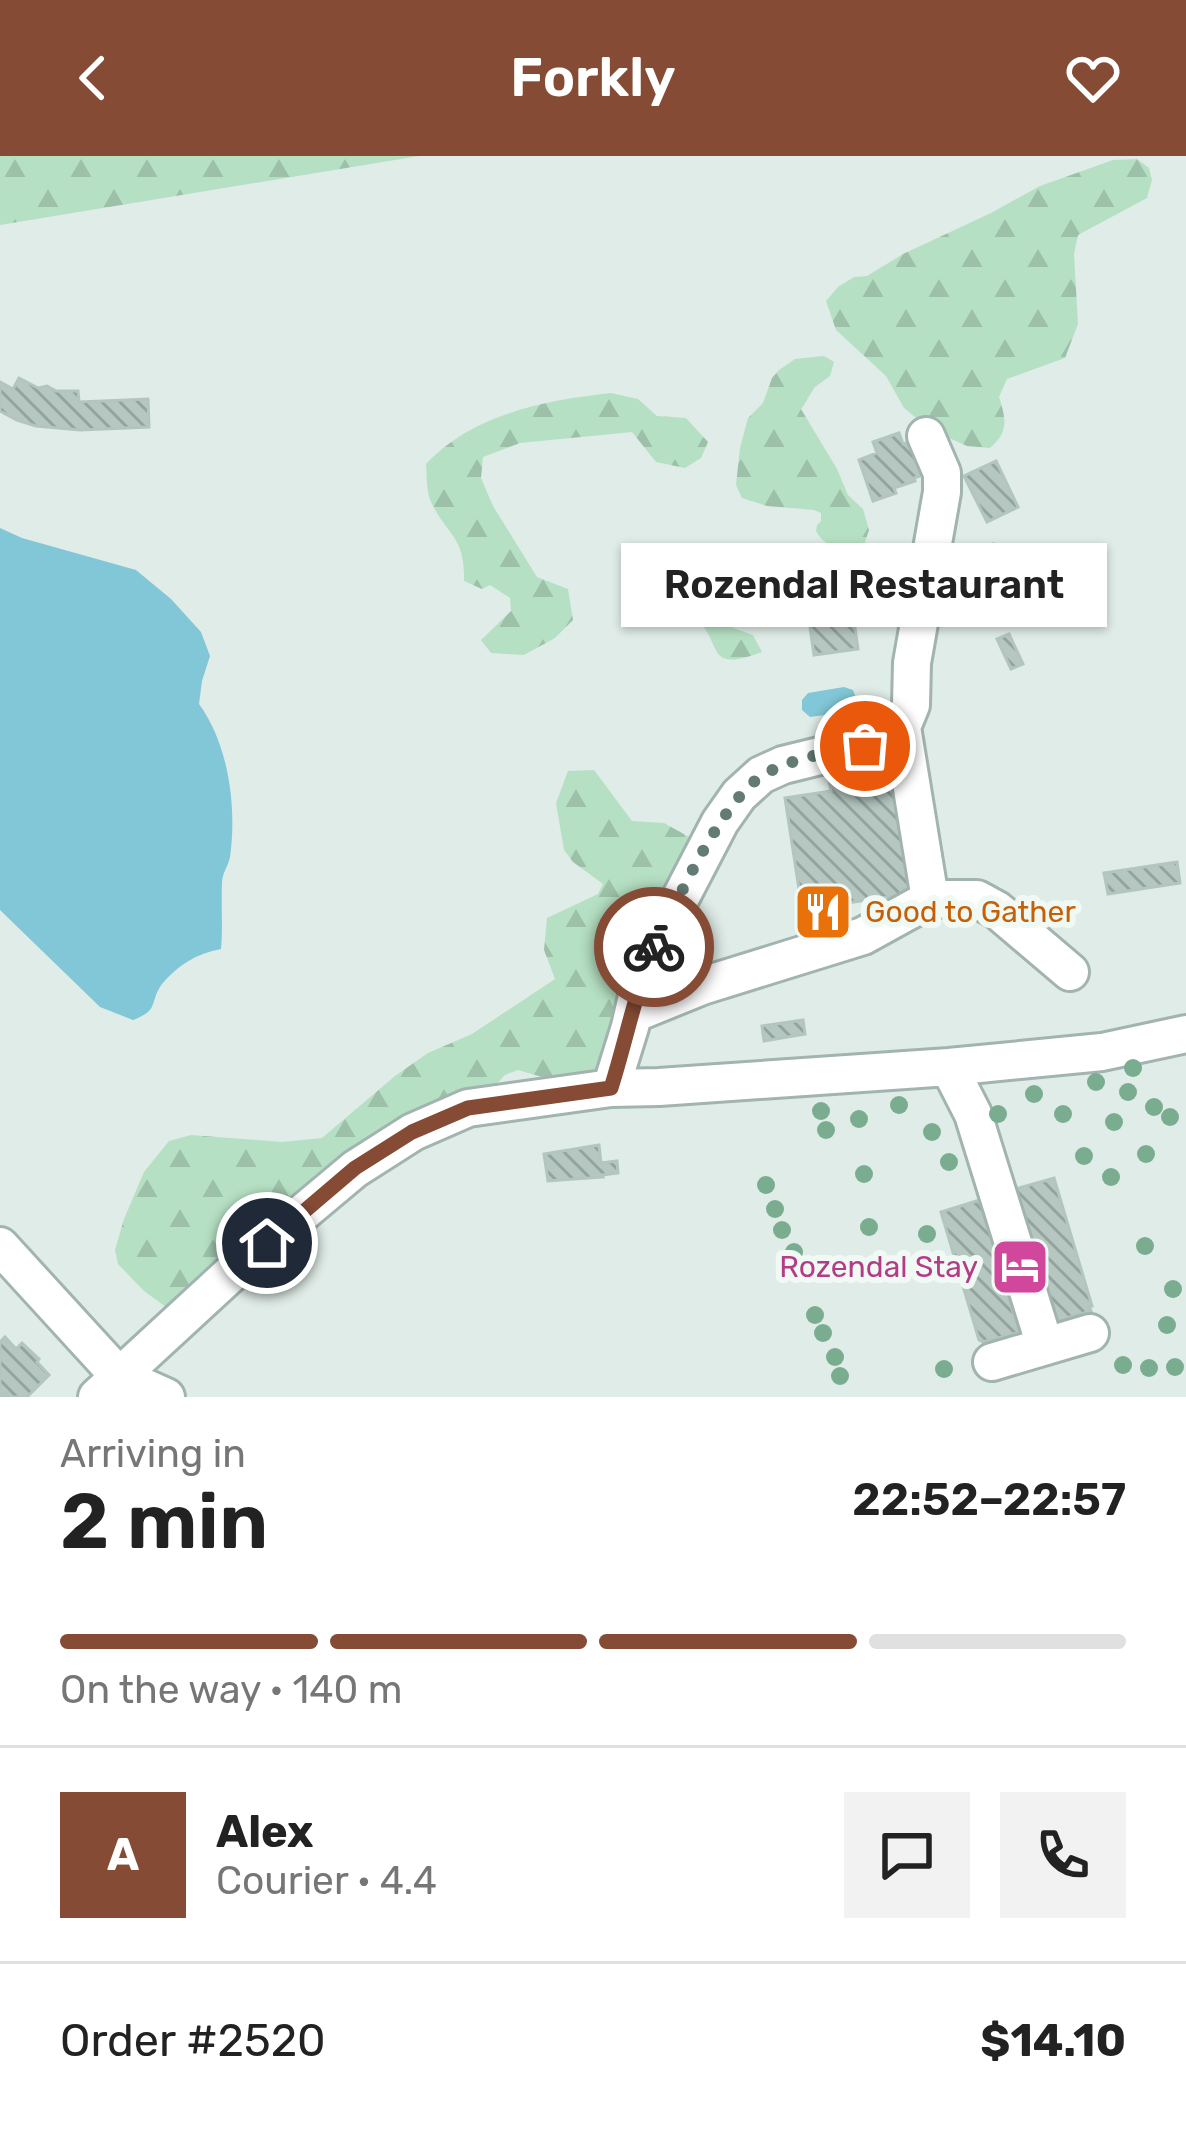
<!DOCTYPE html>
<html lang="en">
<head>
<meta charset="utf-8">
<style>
  body { margin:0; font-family:Rubik,sans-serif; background:#f2f2f2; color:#222; height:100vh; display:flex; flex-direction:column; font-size:45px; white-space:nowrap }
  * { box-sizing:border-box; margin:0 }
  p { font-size:39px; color:#767676 }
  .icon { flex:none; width:66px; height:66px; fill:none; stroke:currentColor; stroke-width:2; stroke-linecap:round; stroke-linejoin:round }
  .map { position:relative; height:1241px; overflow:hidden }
  .details { display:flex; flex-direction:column; background:#fff; flex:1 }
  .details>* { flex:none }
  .pin { position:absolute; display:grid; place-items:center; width:102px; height:102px; color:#fff; margin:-51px; border:6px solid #fff; border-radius:50%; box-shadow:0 3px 12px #0007 }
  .courier { position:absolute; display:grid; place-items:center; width:120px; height:120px; margin:-60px; border:9px solid #854b35; border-radius:50%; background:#fff; color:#222; box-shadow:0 3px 15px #0007 }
  .bubble { position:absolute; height:84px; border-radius:0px; background:#fff; box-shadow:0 3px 9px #0004; font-size:39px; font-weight:600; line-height:84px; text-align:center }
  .head em { font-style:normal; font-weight:600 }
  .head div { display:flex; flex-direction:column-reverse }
  .head { display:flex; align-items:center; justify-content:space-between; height:204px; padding:0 60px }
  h1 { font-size:78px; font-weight:600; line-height:90px }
  .bar { display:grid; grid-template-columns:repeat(4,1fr); gap:18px 12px; align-content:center; height:144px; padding:0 60px }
  .bar i { height:15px; border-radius:9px; background:#e0e0e0 }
  .bar .on { background:#854b35 }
  .bar p { grid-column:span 4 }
  .line { display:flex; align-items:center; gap:30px; padding:0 60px; border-top:3px solid #e0e0e0 }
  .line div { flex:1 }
  .round { display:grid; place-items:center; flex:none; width:126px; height:126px; border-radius:0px; background:#f2f2f2 }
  header { display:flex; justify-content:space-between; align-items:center; height:156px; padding:0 60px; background:#854b35; color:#fff; font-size:54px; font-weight:600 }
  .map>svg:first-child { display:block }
  .forest { fill:url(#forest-firs) }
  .water { fill:#82c7d7 }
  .building { fill:url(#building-back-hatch); stroke:#b2c6bf; stroke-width:3 }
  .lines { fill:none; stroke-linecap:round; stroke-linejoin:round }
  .minor-casing { stroke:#a2b4af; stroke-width:42 }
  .minor { stroke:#fff; stroke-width:36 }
  .tree { fill:#7aad90 }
  .done { stroke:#637b75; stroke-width:12; stroke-dasharray:0 21.6 }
  .route { stroke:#854b35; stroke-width:15 }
  .labels { text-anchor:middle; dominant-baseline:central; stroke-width:12; stroke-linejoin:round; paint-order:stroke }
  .food-label { font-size:30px; fill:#c56008; stroke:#f1f9f5; text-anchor:start }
  .hotel-label { font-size:30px; fill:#b23c85; stroke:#f1f9f5; text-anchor:end }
</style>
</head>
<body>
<header><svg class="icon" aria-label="back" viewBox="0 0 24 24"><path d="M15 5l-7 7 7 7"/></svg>Forkly<svg class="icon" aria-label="heart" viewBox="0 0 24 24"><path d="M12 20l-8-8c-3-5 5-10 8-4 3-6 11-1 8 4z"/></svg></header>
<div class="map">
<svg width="1186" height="1241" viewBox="0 0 1186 1241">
  <defs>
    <pattern id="forest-firs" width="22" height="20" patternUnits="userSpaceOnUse" patternTransform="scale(3)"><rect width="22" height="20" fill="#b6e0c3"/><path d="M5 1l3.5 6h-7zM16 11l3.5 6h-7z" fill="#9cc1a8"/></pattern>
    <pattern id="building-back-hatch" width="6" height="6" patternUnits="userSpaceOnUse" patternTransform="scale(3)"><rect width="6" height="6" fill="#b5c7c0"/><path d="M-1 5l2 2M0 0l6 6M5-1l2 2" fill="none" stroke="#93a39d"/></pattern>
  </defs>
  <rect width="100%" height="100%" fill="#e0ece7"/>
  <path class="forest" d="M0,0H419L0,69Z
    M1137,3L1149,12L1152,24L1147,42L1078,79L1074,98L1078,168L1065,202L1007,223L999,241C1006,263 1009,276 990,292L967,290L931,274L904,252L886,220L836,174L826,145L838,131L854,121L867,120L903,98L991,57L1040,30L1113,4Z
    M824,200L834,206L830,220L815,231L801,253L837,313L848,339L863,353L869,374L863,392C845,395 825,393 816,375L817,369L821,365V357L814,354L767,350L742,342L736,329L740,292L748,262L763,247L772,222L779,214L795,203Z
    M611,237L638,243L657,260L686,262L708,286L701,302L685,312L656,306L632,276L520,287L483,301L481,322L493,350L537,421L568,433L573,464L555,482L524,499L491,497L481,484L511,455L510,442L490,429L482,433L464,425C465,380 448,381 431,346C426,335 427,320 426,308C472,258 547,244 611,237Z
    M724,402C748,403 775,419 762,447L726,455L719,460L718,464L725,469L753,479L762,496C703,518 725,488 694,460C689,455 682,452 676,448L673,433L709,407Z
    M594,614L632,665L664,667L691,682L686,705L606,903L597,917L542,921L518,914L505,919L489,936L189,1141L166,1151L144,1135L118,1108L115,1094L124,1063L144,1016L169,985L191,979L282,986L322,982L395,920L428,897L472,878L555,823L544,794L547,762L598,738L603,728L573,706L564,694L556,647L568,615Z"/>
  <path class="water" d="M0,372L22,382L136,414L171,443L201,476L210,500L202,525L199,548C229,589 237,652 230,701C228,711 222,717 222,727C221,750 223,771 221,793C197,797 177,810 162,828C149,846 160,854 133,864L100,851L0,754Z
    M844,531L853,534L856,542L846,556L810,561L802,554V544L808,537Z"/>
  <path class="building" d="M19,222L38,232L47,230L56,235H78L79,246L148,243L149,271L80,274L36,270L17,264L0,255V226L13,233Z
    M899,277L903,288L913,285L925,318L914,322L915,325L894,332L896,337L873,345L859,304L877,297L873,286Z
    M996,305L1018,351L987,366L964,320Z
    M993,388L1002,409L954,429L945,407Z
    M870,400L877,448L852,451L858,493L814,499L808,457L775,462L768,415L795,412L797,425L845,418L844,404Z
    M1009,478L1023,508L1011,513L997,483Z
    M900,597L922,736L847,747L852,778L807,785L785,642L831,635L826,608Z
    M1177,706L1180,727L1108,738L1104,717Z
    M803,864L805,878L764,885L762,870Z
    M599,989L601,1007L617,1005L618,1017L602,1019L603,1021L548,1025L544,998Z
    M1054,1022L1092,1150H1089L1091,1155L1057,1165L1056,1160L1053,1161L1015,1033Z
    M980,1044L1018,1173L1017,1177L983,1186L979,1184L941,1056Z
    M5,1181L16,1193L22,1187L39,1203L37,1206L49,1219L27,1241H0V1186Z"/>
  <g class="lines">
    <g class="minor-casing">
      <path id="minor" d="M930,743H977L997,754L1070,816
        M633,858L702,830L863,780L930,743L902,571
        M949,911L973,958L1045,1190
        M611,932L630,871L641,823L655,791L720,666L739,639L761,619L783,609L885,584L902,571L911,549L912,507L942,336V317L926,280
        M0,1090L119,1220L166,1241
        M992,1206L1090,1177
        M97,1241L238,1111L355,1013L413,976L468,952L611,932L659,931L949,911L1102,896L1186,878"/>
    </g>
    <use href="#minor" class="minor"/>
  </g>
  <g class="tree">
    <circle cx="1133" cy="912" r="9"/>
    <circle cx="1096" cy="926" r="9"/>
    <circle cx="1128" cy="936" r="9"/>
    <circle cx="1034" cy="938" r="9"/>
    <circle cx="899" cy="949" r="9"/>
    <circle cx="1154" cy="951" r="9"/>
    <circle cx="821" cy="955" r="9"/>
    <circle cx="998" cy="958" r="9"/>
    <circle cx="1063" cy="958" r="9"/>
    <circle cx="1170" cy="961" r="9"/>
    <circle cx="859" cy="963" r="9"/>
    <circle cx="1114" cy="966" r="9"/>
    <circle cx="826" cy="974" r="9"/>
    <circle cx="932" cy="976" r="9"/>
    <circle cx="1146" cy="998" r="9"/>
    <circle cx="1084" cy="1000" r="9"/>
    <circle cx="949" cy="1006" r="9"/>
    <circle cx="864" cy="1018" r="9"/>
    <circle cx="1111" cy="1021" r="9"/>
    <circle cx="766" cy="1029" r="9"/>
    <circle cx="775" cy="1053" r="9"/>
    <circle cx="869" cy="1071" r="9"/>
    <circle cx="782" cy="1074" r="9"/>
    <circle cx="927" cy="1078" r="9"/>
    <circle cx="1145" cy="1090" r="9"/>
    <circle cx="794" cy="1096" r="9"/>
    <circle cx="1173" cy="1133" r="9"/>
    <circle cx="815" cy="1159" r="9"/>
    <circle cx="1167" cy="1169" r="9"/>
    <circle cx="823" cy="1177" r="9"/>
    <circle cx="835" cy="1201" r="9"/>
    <circle cx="1123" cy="1209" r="9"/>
    <circle cx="1175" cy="1211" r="9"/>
    <circle cx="1149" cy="1212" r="9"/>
    <circle cx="944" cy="1213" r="9"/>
    <circle cx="840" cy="1220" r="9"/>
  </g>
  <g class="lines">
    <path class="done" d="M654,791C678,745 722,642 765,618C795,601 832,596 865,590"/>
    <path class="route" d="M267,1087L355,1012L412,976L468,952L611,932C626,885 635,836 654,791"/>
  </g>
  <defs>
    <g id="restaurant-square" transform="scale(3)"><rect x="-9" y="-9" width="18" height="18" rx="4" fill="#e8710a" stroke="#f1f9f5"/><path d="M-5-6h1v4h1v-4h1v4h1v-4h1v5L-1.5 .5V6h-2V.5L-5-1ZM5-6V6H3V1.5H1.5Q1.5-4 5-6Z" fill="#fff"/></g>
    <g id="hotel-square" transform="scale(3)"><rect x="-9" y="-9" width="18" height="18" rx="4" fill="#d1479c" stroke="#f1f9f5"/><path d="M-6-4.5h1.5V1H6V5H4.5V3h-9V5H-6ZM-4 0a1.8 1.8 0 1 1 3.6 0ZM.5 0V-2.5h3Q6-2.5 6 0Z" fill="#fff"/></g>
  </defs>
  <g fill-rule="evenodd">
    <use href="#restaurant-square" x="823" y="756"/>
    <use href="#hotel-square" x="1020" y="1111"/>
  </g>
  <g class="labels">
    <g class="food-label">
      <text x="865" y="756">Good to Gather</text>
    </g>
    <g class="hotel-label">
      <text x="978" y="1111">Rozendal Stay</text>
    </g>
  </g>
</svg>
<div class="pin" style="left:865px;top:590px;background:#ea580c"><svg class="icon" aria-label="bag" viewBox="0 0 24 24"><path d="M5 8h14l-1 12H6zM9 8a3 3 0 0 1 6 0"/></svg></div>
<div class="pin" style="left:267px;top:1087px;background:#1f2937"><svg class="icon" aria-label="home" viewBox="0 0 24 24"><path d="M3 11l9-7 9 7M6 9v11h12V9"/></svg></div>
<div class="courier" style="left:654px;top:791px"><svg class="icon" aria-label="bike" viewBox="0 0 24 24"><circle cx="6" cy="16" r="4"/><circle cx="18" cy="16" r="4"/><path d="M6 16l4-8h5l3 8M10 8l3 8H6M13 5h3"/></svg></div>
<div class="bubble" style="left:621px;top:387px;width:486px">Rozendal Restaurant</div>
</div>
<section class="details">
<div class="head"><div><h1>2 min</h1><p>Arriving in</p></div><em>22:52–22:57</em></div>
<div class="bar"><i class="on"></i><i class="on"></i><i class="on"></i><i></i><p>On the way · 140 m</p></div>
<div class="line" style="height:216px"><b class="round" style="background:#854b35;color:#fff">A</b><div><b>Alex</b><p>Courier · 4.4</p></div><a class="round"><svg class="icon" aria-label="chat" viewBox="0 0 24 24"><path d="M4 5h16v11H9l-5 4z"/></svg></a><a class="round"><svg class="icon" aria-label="phone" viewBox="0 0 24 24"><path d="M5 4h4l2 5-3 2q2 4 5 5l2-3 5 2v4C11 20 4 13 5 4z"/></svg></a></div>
<div class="line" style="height:156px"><div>Order #2520</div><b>$14.10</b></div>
</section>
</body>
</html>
